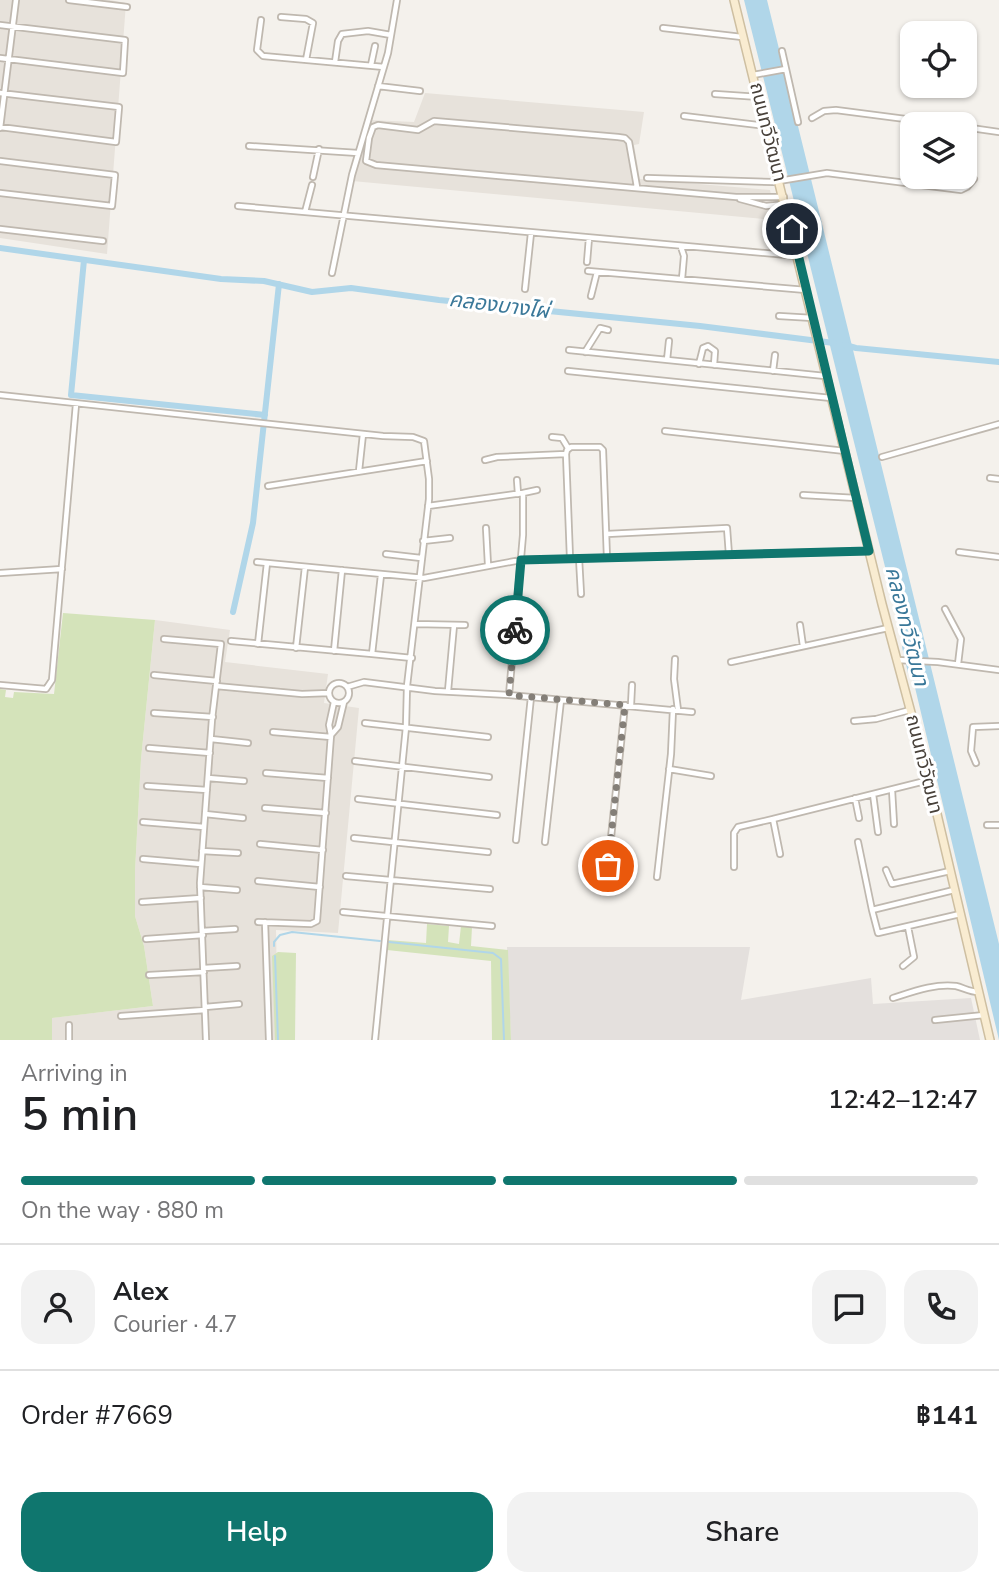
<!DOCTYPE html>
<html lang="en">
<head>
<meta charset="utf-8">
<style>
  body { margin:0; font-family:"Nunito Sans","Noto Sans Thai",sans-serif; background:#f2f2f2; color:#202124; height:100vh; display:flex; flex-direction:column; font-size:26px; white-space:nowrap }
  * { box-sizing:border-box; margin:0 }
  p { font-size:23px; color:#757577 }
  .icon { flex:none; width:38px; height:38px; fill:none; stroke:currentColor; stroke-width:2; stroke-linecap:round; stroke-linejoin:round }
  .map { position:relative; height:1040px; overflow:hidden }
  .drawer { display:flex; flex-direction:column; background:#fff; flex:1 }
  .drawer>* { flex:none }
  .tools { position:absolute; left:900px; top:21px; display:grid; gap:14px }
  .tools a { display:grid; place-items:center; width:77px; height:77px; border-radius:14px; background:#fff; box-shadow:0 2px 5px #0004; font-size:35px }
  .pin { position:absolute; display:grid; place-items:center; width:60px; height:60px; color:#fff; margin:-30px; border:4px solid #fff; border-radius:50%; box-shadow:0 2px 7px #0007 }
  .courier { position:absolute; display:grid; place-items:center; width:70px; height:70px; margin:-35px; border:5px solid #0f766e; border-radius:50%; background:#fff; color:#222; box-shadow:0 2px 9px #0007 }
  .summary em { font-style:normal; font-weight:600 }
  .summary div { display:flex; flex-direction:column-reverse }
  .summary { display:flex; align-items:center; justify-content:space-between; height:119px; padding:0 21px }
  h1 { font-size:46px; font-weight:600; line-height:52px }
  .bar { display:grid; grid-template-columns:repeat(4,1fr); gap:10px 7px; align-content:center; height:84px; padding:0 21px }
  .bar i { height:9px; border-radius:5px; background:#e0e0e0 }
  .bar .current { background:#0f766e }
  .bar p { grid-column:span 4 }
  .line { display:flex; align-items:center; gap:18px; padding:0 21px; border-top:2px solid #e0e0e0 }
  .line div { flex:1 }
  .round { display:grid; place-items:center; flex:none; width:74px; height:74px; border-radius:21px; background:#f2f2f2 }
  .action { display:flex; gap:14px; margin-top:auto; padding:14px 21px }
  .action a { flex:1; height:80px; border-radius:21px; background:#0f766e; color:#fff; font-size:28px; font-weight:600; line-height:80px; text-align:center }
  .action a+a { background:#f2f2f2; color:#202124 }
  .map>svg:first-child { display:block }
  .residential { fill:#e7e2db }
  .industrial { fill:#e4e0dd }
  .green { fill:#d4e3ba }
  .water { fill:#b0d6e9 }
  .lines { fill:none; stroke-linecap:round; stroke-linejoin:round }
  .stream { stroke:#b0d6e9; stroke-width:2 }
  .canal { stroke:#b0d6e9; stroke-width:6 }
  .minor-casing { stroke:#bfb8af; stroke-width:8 }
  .secondary-casing { stroke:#cebfa1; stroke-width:10 }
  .minor { stroke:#fff; stroke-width:4.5 }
  .secondary { stroke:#f9ecd1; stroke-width:7 }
  .done { stroke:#847f78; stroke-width:7; stroke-dasharray:0 12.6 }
  .route { stroke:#0f766e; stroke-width:9 }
  .labels { text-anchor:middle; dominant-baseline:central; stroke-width:6; stroke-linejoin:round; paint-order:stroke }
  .street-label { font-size:19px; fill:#48413a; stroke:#fff }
  .water-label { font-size:21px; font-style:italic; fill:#3a7899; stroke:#fff }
</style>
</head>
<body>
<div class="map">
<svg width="999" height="1040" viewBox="0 0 999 1040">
  <rect width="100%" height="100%" fill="#f4f1ec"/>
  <path class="residential" d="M0,0H110L126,3L107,254L0,238Z
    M425,93L644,112L639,144L634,145L640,179L770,190L776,220L352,181L369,120L414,122Z
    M155,620L230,630L225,662L328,674L324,703L359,708L338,933L276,930L278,1040H52L51,1018L153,1006L144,946L135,916V871L141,759Z"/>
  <path class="industrial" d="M507,947H750L741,1000L871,978L873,1004L971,998L980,1040H511Z"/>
  <path class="green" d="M63,613L155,620L141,759L135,871V916L144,946L153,1006L52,1018V1040H0V689L6,690L5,697L13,698L14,692L54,694Z
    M427,924L449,926L448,942L459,944L461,926L472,927L471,946L508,950L511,1040H492L491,961L387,950V940L426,943Z
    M278,952L296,953L295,1040H275L272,956Z"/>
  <path class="water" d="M744,0H767L999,944V1040L912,675L908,673L902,647L904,643Z"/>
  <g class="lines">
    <path class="stream" d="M389,942L493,953L501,959L504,1040
      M274,946V942L280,935L292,932L380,941
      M275,956L278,1040"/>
    <path class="canal" d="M0,248L221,279L264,281L312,292L351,288L439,300L700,326L834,343
      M84,260L71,395L265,415
      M845,345L856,348L999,362
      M233,612L253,523L279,284"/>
    <g class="minor-casing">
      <path id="minor" d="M69,0L127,7
        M281,17L306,19L313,23L306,60
        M261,20L257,50L263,56L384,67
        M0,25L125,40L123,73L0,58
        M663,28L742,37
        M782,51L798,122
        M335,62L338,41L342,34L368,31L391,35
        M371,65L375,46
        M753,75L786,69
        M378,86L420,91
        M0,93L119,107L116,142L0,127
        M715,94L759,97
        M684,116L766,126
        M812,118L824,111L836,110L944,124
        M964,127L999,132
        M0,128L16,0
        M249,146L358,153
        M0,161L115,175L112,206L0,193
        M313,177L319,149
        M647,178L773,182L827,173L961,190L967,187L974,179
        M312,185L305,212L798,256
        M637,187L629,142L625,138L618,137L434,121L418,130L378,125L373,127L369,138L366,161L376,165L736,197H784
        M740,199L766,206L786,204
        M238,206L305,212
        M0,229L103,241
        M681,247L684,256L682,279
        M587,262L589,238
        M588,271L806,290
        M332,273L352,175L388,53L397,0
        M525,289L531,233
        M591,296L597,272
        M779,316L813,318
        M569,350L825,376
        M585,352L600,328L608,330
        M667,360L669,341
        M699,364L703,348L708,346L715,351L714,365
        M568,371L831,398
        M773,371L775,355
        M0,395L383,436L413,437L424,441L429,479V499L407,686L406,727L375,1040
        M665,431L845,451
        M552,437L562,438L568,448
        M566,454L570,558
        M882,457L999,424
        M485,460L497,457L566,454L567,450L571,447H600L603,450L607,558
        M359,471L363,434
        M990,478L999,479
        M517,480L518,494
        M268,486L427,461
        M523,493L537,490
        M803,495L856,498
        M428,506L523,493V535L509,695L692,712
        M486,528L488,565
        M607,534L727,528L729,555
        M423,541L450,538
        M959,552L999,557
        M386,554L421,558
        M579,558L581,594
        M257,562L424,578L521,560L868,551
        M0,573L62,569
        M945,609L961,639L958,664
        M415,624L465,625
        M800,625L803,646
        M164,639L221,644L212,719L200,883L206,1040
        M231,641L372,654L381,575
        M258,644L267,563
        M296,648L305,567
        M334,651L342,570
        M372,654L412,658
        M675,659L674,679L678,710
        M897,660L938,662L999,670
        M731,662L888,628
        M154,675L217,681
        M329 693a10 10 0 1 1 20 0a10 10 0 1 1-20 0Z
        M0,685L46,689L52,680L76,404
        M216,686L302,694L329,693
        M347,687L364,682L435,691L509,695
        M448,691L454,625
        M334,702L329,725L331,735L338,727L344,702
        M631,705L632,685
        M154,713L213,717
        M854,721L876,719L910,710
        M365,723L488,737
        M273,732L331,737
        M211,739L248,743
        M149,748L210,753
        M355,761L489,777
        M976,763L971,751L973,727L999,726
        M669,769L711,776
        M266,773L328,778
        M208,778L244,781
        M147,786L207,790
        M892,790L894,824
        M873,794L878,832
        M855,798L859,818
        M358,799L497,815
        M265,808L326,813
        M205,814L243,818
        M773,819L929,780
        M143,822L204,827
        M987,825H999
        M354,838L488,852
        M516,840L531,697
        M545,842L561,700
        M858,842L872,910L954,890
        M260,844L323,850
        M202,851L238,853
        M143,859L201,864
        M608,866L625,705
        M734,867V833L738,827L773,819L780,854
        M886,870L892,884L950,871
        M346,876L490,889
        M657,877L671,754L673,709
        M258,881L320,887
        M200,887L237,890
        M142,902L201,898
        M872,910L878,933L960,914
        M343,912L492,926
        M258,922L311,924L317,921L331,735
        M265,922L269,1040
        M202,931L235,929
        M146,939L203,935
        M903,966L914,957L908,927
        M204,968L237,966
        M149,975L204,972
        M893,998C912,992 936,983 956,986C964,988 970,992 978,992
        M205,1007L239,1004
        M121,1016L205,1010
        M935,1020L984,1015
        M69,1025V1040"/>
    </g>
    <g class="secondary-casing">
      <path id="secondary" d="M734,0L882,604L929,780L990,1040"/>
    </g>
    <use href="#minor" class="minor"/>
    <use href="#secondary" class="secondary"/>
  </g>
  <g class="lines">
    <path class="done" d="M515,630L509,695L625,705L608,866"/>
    <path class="route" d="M515,630L521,560L869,551L792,229"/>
  </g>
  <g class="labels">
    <g class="street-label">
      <text transform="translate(768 132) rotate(76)">ถนนทวีวัฒนา</text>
      <text transform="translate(924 764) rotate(76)">ถนนทวีวัฒนา</text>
    </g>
    <g class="water-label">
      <text transform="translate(499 305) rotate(7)">คลองบางไผ่</text>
      <text transform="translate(907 626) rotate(76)">คลองทวีวัฒนา</text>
    </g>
  </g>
</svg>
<div class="tools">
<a><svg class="icon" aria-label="locate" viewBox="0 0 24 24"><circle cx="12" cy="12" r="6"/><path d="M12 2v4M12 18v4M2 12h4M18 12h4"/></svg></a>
<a><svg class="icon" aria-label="layers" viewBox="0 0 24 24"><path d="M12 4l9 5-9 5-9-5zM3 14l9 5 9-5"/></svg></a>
</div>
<div class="pin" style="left:608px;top:866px;background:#ea580c"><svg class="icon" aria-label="bag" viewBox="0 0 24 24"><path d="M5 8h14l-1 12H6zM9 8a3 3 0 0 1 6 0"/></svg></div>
<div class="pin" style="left:792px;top:229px;background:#1f2937"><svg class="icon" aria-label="home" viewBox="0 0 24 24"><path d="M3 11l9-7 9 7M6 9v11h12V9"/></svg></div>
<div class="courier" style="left:515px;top:630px"><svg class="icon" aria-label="bike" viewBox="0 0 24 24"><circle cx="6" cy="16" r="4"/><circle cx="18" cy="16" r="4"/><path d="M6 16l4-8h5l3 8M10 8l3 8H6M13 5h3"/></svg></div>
</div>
<section class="drawer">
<div class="summary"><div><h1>5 min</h1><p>Arriving in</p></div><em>12:42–12:47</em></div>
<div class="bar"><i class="current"></i><i class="current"></i><i class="current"></i><i></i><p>On the way · 880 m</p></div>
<div class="line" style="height:126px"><a class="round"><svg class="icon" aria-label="person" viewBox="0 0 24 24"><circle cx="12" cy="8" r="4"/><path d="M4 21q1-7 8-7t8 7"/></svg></a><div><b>Alex</b><p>Courier · 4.7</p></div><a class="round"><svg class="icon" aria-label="chat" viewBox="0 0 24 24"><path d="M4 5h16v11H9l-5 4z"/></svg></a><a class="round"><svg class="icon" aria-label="phone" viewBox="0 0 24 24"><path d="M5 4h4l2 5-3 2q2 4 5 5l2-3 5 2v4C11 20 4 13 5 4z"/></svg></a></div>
<div class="line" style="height:91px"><div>Order #7669</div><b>฿141</b></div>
<div class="action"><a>Help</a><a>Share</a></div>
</section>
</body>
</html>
